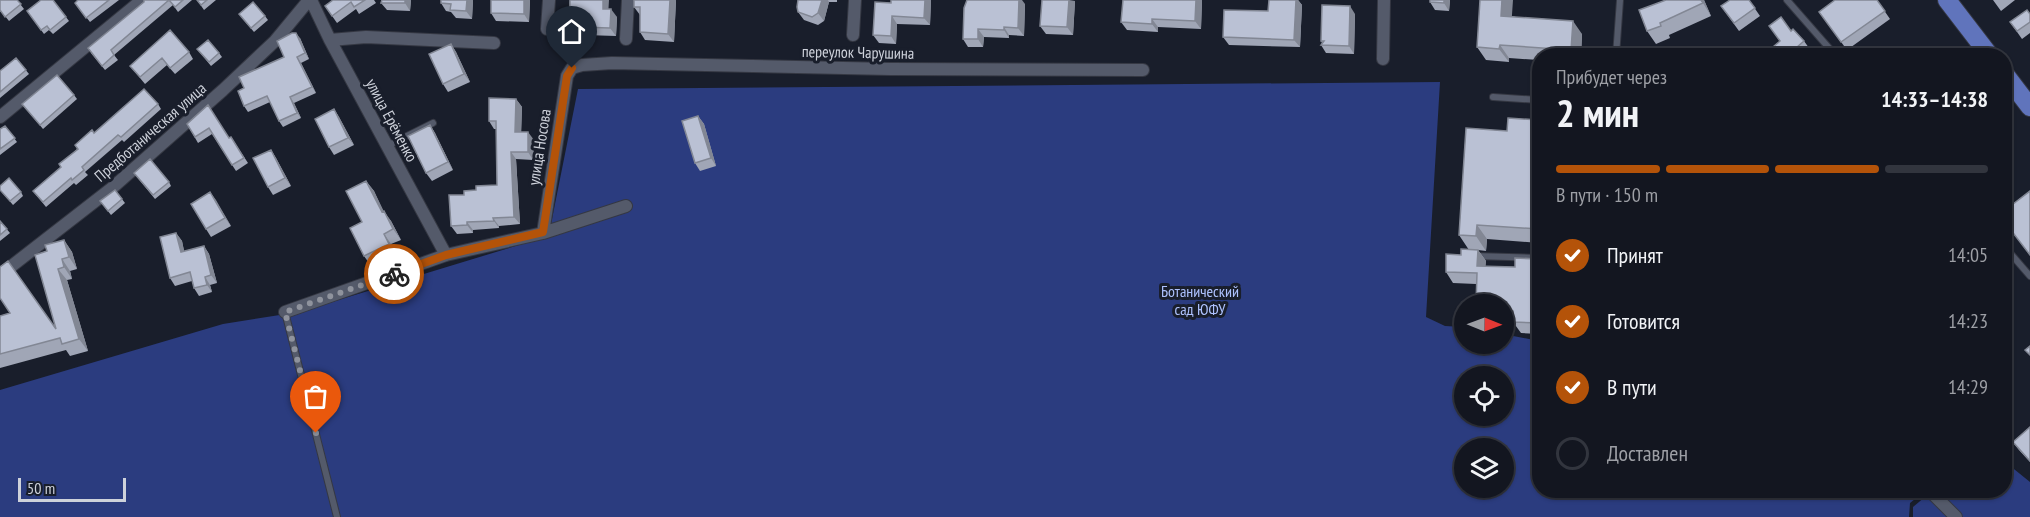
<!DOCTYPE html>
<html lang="ru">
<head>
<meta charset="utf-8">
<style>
  body { margin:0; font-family:"PT Sans Narrow",sans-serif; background:#20232d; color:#f1f3f6; height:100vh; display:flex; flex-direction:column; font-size:22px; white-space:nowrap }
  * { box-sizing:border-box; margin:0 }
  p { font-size:20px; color:#9d9fa5 }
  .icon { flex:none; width:33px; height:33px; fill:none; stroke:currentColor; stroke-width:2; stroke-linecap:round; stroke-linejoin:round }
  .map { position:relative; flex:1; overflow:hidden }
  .details { position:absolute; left:1532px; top:48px; width:480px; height:450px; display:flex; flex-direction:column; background:#131620; border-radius:24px; box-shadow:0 2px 4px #0004,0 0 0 2px #32353e }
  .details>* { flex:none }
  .needle { width:39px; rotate:91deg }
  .tools { position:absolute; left:1454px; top:294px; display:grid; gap:12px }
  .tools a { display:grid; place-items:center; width:60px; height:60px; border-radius:50%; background:#131620; box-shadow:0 2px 4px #0004,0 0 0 2px #32353e; font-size:30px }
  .scale { position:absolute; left:18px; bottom:15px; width:108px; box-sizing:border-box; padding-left:6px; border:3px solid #ced2db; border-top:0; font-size:16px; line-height:21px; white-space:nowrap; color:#ced2db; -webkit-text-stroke:4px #191e2b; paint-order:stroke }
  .pin { position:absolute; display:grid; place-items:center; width:51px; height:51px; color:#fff; margin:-62px -26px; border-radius:50% 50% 50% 0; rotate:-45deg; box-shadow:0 0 6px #0007 }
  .pin .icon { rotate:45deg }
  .courier { position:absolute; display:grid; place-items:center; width:60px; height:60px; margin:-30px; border:4px solid #b45309; border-radius:50%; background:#fff; color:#222; box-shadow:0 2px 8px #0007 }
  .overview em { font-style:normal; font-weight:700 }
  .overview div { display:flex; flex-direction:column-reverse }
  .overview { display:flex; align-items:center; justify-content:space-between; height:102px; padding:0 24px }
  h1 { font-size:39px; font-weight:700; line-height:45px }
  .bar { display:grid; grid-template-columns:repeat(4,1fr); gap:9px 6px; align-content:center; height:72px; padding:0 24px }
  .bar i { height:8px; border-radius:4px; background:#32353e }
  .bar .current { background:#b45309 }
  .bar p { grid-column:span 4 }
  ol { padding:0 24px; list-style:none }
  li { display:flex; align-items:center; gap:18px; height:66px }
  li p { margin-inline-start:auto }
  li .icon { padding:6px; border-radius:50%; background:#b45309; color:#fff; stroke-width:4 }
  li:last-child { color:#9d9fa5 }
  li i { width:33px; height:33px; border:3px solid #32353e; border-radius:50% }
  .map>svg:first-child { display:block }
  .green { fill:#2b3c7f; fill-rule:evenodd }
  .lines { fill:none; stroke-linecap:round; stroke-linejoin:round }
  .lane-casing { stroke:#353843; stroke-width:8 }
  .street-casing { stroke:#353843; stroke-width:14 }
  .primary-casing { stroke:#353843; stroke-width:20 }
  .lane { stroke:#545a6a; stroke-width:6 }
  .street { stroke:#545a6a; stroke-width:12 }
  .primary { stroke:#6074bc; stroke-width:18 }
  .wall { fill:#a0a6b6 }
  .shaded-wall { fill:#828794 }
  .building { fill:#bac1d4; stroke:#828794; stroke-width:1.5 }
  .done { stroke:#8f939d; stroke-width:6; stroke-dasharray:0 10.8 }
  .route { stroke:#b45309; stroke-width:8 }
  .labels { text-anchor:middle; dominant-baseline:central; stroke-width:6; stroke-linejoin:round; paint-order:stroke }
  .street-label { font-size:16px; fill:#ced2db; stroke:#191e2b }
  .park-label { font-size:16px; fill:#aec2fe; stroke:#191e2b }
</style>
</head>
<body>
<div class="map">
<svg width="2030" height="517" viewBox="0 0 2030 517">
  <rect width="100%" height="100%" fill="#191e2b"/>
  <path class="green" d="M1440,82L1426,317L1445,326L1464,327V344H1503V334L1539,341V490L1925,491L1910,503L1909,517H0V390L223,324L299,312L542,238L551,224L578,89ZM1464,376H1503V416H1464ZM1464,448H1503V488H1464Z
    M2004,461L2030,482V517H1913V507L1932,491L2004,490Z"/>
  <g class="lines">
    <g class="lane-casing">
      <path id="lane" d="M1787,0L1836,56
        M1616,56L1620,0
        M1493,97L1539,100
        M387,146L433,123
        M2004,246L2030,276
        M1474,256L1539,258
        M285,312L337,517"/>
    </g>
    <g class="street-casing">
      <path id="street" d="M311,0L330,40L446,255
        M547,29L549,0
        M853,35L855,0
        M626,39L628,0
        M330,40L366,37L494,43
        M1383,59L1384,0
        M0,117L142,0
        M543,233L567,76L572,68L582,65L612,63L890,69L1143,70
        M0,275L112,188L223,90L275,41L309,0
        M285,312L446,255L543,233L626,206
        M1929,490L1956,517"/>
    </g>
    <g class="primary-casing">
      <path id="primary" d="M1947,0L1990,56
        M2004,73L2030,107"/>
    </g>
    <use href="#lane" class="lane"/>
    <use href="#street" class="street"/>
    <use href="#primary" class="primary"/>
  </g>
  <path class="wall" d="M0,0H17L24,9L9,21L1,11L0,12Z
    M53,0L69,21L53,34L49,30L44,34L27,11Z
    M78,0H119L90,22L75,3Z
    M144,0H192L178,12L173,5L114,55L118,60L105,70L91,53L144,2Z
    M197,0H216L204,10Z
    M333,0H374L376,3L359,14L356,9L337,23L325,6Z
    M411,0L410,11L387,10L381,3Z
    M473,0L472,19L456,18L451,12L446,11L441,3Z
    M491,0H530L529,22L496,21L491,13Z
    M570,0L617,17L616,36L585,35L579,27L580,23L575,28L569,20Z
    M676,0L674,42L645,40L640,32V15L634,7Z
    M798,0H837V2H829L824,21L818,25L804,20L798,12Z
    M931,0L930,25L897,24L896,44L879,43L873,35L891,3Z
    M1123,0H1202L1201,29L1158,27V32L1127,30L1121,22Z
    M1269,0H1298L1302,5L1300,47L1229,45L1223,37L1268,11Z
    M1430,0H1450L1449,11L1435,10L1430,2Z
    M1666,0H1704L1711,16L1669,35L1670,38L1656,44L1647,31Z
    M1749,0L1760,16L1739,31L1721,6Z
    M1877,0L1890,19L1847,50L1819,12Z
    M1993,0H2015L2001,11Z
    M1075,1L1073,35L1046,34L1040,26Z
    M1025,4L1024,36L1009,35V38L984,37L983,47H968L963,39L964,8Z
    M1355,14L1354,54L1326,53L1321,45L1322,43L1321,41Z
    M2030,14V33L2022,39L2010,22Z
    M265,16L268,20L254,32L242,18Z
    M1512,16L1582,34L1581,56H1539V60L1509,58V62L1486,60L1477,47Z
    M1791,31L1804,41L1809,48L1802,55V56H1768Z
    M300,38L309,59L301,63L316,93L294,103L301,118L283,127L279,121L270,102L248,112L244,106V88L284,57Z
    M451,44L456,52L470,82L448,92L443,84Z
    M197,49L219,53L222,57L211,66Z
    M189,52L193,59L175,74L167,65L145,84L130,66Z
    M16,58L29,74L0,98V71Z
    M74,95L77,99L43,129L22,104Z
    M516,99L522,107L521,132L534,140L533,160L516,159L520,224L499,226V228L473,230V233L457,234L451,226L464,195L476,190L497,185L496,129H494L489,121Z
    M158,104L161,109L124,142L122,140L85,172L88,175L76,185L74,183L46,207L37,196L33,191L61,167L77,149L75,145L94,133Z
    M208,105L229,138L231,137L248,163L236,171L212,134L198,143L187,124Z
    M334,109L339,117L354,145L334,155L329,147Z
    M698,116L704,124L716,166L700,171L695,163Z
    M1539,120V243L1487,239L1486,251L1478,250L1486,261L1485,266L1515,267L1539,259V334L1521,333L1513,322L1503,321V304L1476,284L1453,283L1446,272L1461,255L1469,250L1459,235L1507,131Z
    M430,125L435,133L453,170L432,181L426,173Z
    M5,126L17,142L0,155V129Z
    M271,150L276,158L291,186L273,195L268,187Z
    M137,177L169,182L171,186L155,199Z
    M366,181L374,191L383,211L391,221L401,240L391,244L396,254L371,266L364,256L362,222Z
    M0,190L21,192L23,196L13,205Z
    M115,190L125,203L111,215L100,201Z
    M210,192L231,226L211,237L206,229Z
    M0,221L10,233L0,241Z
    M176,233L182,241L184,251L204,246L209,254L217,283L210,285L212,292L199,296L194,288L192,281L175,286L170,278Z
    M64,240L72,252L77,269L70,271L72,279L67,280L88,351L70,356L66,350L0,368V316L56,329L47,251Z
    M2004,264L2013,276L2004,283Z
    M2004,339L2012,350L2004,358Z
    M2030,427V462L2019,450L2013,442Z"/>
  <path class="shaded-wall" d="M405,0H411L410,11L405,3Z
    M467,0H473L472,19L466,11Z
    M524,0H530L529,22L524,14Z
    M603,0H609L608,17L603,9Z
    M670,0H676L674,42L668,34Z
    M822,0H828L829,2L824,21L818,13Z
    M925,0H931L930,25L924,18Z
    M1019,0H1022L1025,4L1024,36L1018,28Z
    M1069,0L1075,1L1073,35L1067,27Z
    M1196,0H1202L1201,29L1195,21Z
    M1296,0H1298L1302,5L1300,47L1294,40Z
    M1444,0H1450L1449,11L1444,3Z
    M1502,0H1513L1511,29L1501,16Z
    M1701,0H1704L1711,16L1703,3Z
    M1350,6L1355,14L1354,54L1349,46Z
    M611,9L617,17L616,36L610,28Z
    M892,16L897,24L896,44L891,36Z
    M1152,19L1158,27V32L1152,24Z
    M1573,21L1582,34L1581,56H1575L1571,50Z
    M1004,27L1009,35V38L1004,30Z
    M978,29L984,37L983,47L978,39Z
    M296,33L300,38L309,59L305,53Z
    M451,44L456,52L470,82L464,74Z
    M1500,45L1509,58V62L1499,49Z
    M297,57L301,63L316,93L312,87Z
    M290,97L294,103L301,118L297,113Z
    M516,99L522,107L521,140L515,132Z
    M334,109L339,117L354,145L348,138Z
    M698,116L704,124L716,166L711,158Z
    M430,125L435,133L453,170L448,162Z
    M528,132L534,140L533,160L528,152Z
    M271,150L276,158L291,186L285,178Z
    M511,152L516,159L520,224L514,217Z
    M366,181L374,191L389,222L382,212Z
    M210,192L216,200L231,226L225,218Z
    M384,211L391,221L401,240L393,229Z
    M493,218L499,226V228L494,221Z
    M467,222L473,230V233L467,225Z
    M1477,225L1487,239L1486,251L1476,236Z
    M176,233L182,241L186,260L181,252Z
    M384,234L391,244L396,254L389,244Z
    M64,240L72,252L77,269L69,257Z
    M204,246L209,254L217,283L211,275Z
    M1478,250L1486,261L1485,277L1477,266Z
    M62,259L70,271L72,279L64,267Z
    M58,269L67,280L88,351L79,339Z
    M205,277L210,285L212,292L207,285Z"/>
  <path class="building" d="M0,0H17L21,4L5,17L0,10Z
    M41,0H53L66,17L50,30L47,26L41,30L27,11Z
    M78,0H109L86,18L75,3Z
    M144,0H183L175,7L169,0L111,50L114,55L102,66L88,48L144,2Z
    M197,0H207L201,5Z
    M333,0H365L354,7L351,2L332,16L325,6Z
    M382,0H405V3H381Z
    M441,0H467L466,11L450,10L451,4L441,3Z
    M491,0H524V14L491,13Z
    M570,0H603V9H611L610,28L579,27L580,10L569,20Z
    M634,0H670L668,34L640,32V7H634Z
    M798,0H822L818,13L812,17L798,12L797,7Z
    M891,0H925L924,18L892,16L891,36L873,35L875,2L891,3Z
    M967,0H1019L1018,28L1004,27V30L978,29V39H963L964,8Z
    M1042,0H1069L1067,27L1040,26Z
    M1123,0H1196L1195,21L1152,19V24L1121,22Z
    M1269,0H1296L1294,40L1223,37L1224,10L1268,11Z
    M1430,0H1444V3L1430,2Z
    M1480,0H1502L1501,16L1573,21L1571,50L1500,45L1499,49L1477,47Z
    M1666,0H1701L1703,3L1660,23L1661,26L1647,31L1639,10Z
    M1730,0H1749L1755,8L1734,23L1721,6Z
    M1835,0H1877L1885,11L1841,42L1819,12Z
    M253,2L265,16L251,28L239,14Z
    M1322,5L1350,6L1349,46L1321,45L1324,41H1321Z
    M2027,10L2030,14V22L2017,31L2010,22Z
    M1781,17L1791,31L1793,29L1804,41L1796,48L1800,51L1795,56H1768L1766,53L1780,41L1769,26Z
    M170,30L189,52L170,68L162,58L140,77L130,66Z
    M292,33H296L305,53L297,57L312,87L290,97L297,113L279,121L267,96L244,106L238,91L244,88L239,77L284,57L277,41Z
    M208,40L219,53L209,62L197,49Z
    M451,44L464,74L443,84L429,54Z
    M16,58L26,70L0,92V71Z
    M57,75L74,95L40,125L22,104Z
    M144,89L158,104L121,137L118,135L82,167L84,170L72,180L71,178L43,202L33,191L61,167L59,164L78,149L75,145L92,130L94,133Z
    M489,98L516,99L515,132H528V152H511L514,217L493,218L494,221L467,222V225L451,226L449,195H464V191L476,190V186L497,185L496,121H489Z
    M208,105L229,138L231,137L244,158L232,165L209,128L195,137L187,124Z
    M334,109L348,138L329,147L315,119Z
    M698,116L711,158L695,163L682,121Z
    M1508,118L1539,120V229L1477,225L1476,236L1459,235L1466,128L1507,131Z
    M430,125L448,162L426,173L408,136Z
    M5,126L15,138L0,149V129Z
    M271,150L285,178L268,187L253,158Z
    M150,159L169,182L153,195L134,173Z
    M9,178L21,192L10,201L0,190V186Z
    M366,181L382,212L384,211L393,229L384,234L389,244L364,256L350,228L362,222L346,191Z
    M115,190L122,199L108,211L100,201Z
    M2030,191V255L2004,221V211Z
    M210,192L225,218L206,229L191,204Z
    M0,221L7,229L0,235Z
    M176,233L181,252L204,246L211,275L205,277L207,285L194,288L190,272L170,278L160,237Z
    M64,240L69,257L62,259L64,267L58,269L79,339L62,344L60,338L0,354V316L10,313L0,298V267L8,261L56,329L35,255L47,251L45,245Z
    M1461,249L1478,250L1477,266L1515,267V258L1539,259V323L1513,322V311H1503V304H1476L1477,273L1446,272V254L1461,255Z
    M2004,264L2008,269L2004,272Z
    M2030,346V355L2025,350Z
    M2030,427V461L2013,442Z"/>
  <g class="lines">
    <path class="done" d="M316,433L285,312L394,274"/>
    <path class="route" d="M394,274L446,255L543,232L567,76L572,68"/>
  </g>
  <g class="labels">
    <g class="street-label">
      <text transform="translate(858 52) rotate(1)">переулок Чарушина</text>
      <text transform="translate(392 120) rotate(62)">улица Ерёменко</text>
      <text transform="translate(150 132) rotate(-41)">Предботаническая улица</text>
      <text transform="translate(539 147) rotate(-81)">улица Носова</text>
    </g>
    <g class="park-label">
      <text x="1200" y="291">Ботанический<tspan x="1200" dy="18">сад ЮФУ</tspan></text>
    </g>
  </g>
</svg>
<div class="tools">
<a><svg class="needle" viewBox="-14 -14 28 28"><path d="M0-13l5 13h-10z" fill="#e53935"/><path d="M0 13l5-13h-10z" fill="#9d9fa5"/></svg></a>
<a><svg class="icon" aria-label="locate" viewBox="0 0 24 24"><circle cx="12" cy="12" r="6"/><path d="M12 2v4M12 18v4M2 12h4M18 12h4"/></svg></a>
<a><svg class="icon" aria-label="layers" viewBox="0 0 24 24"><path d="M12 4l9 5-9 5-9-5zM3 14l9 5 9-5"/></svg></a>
</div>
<div class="scale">50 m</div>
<div class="pin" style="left:316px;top:433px;background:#ea580c"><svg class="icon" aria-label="bag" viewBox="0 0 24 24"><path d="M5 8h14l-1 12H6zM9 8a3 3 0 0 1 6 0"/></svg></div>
<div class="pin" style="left:572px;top:68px;background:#1f2937"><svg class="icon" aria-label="home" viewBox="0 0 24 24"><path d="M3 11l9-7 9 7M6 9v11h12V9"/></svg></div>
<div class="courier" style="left:394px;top:274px"><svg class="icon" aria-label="bike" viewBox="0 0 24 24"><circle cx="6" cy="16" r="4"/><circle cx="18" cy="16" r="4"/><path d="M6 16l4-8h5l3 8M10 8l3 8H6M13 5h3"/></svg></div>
<section class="details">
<div class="overview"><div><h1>2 мин</h1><p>Прибудет через</p></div><em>14:33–14:38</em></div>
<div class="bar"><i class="current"></i><i class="current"></i><i class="current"></i><i></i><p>В пути · 150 m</p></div>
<ol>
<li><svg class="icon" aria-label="check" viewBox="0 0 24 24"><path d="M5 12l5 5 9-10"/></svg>Принят<p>14:05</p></li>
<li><svg class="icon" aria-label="check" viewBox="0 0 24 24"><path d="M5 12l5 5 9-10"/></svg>Готовится<p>14:23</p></li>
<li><svg class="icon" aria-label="check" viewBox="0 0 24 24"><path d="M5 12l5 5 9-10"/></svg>В пути<p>14:29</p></li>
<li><i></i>Доставлен</li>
</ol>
</section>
</div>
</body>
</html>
